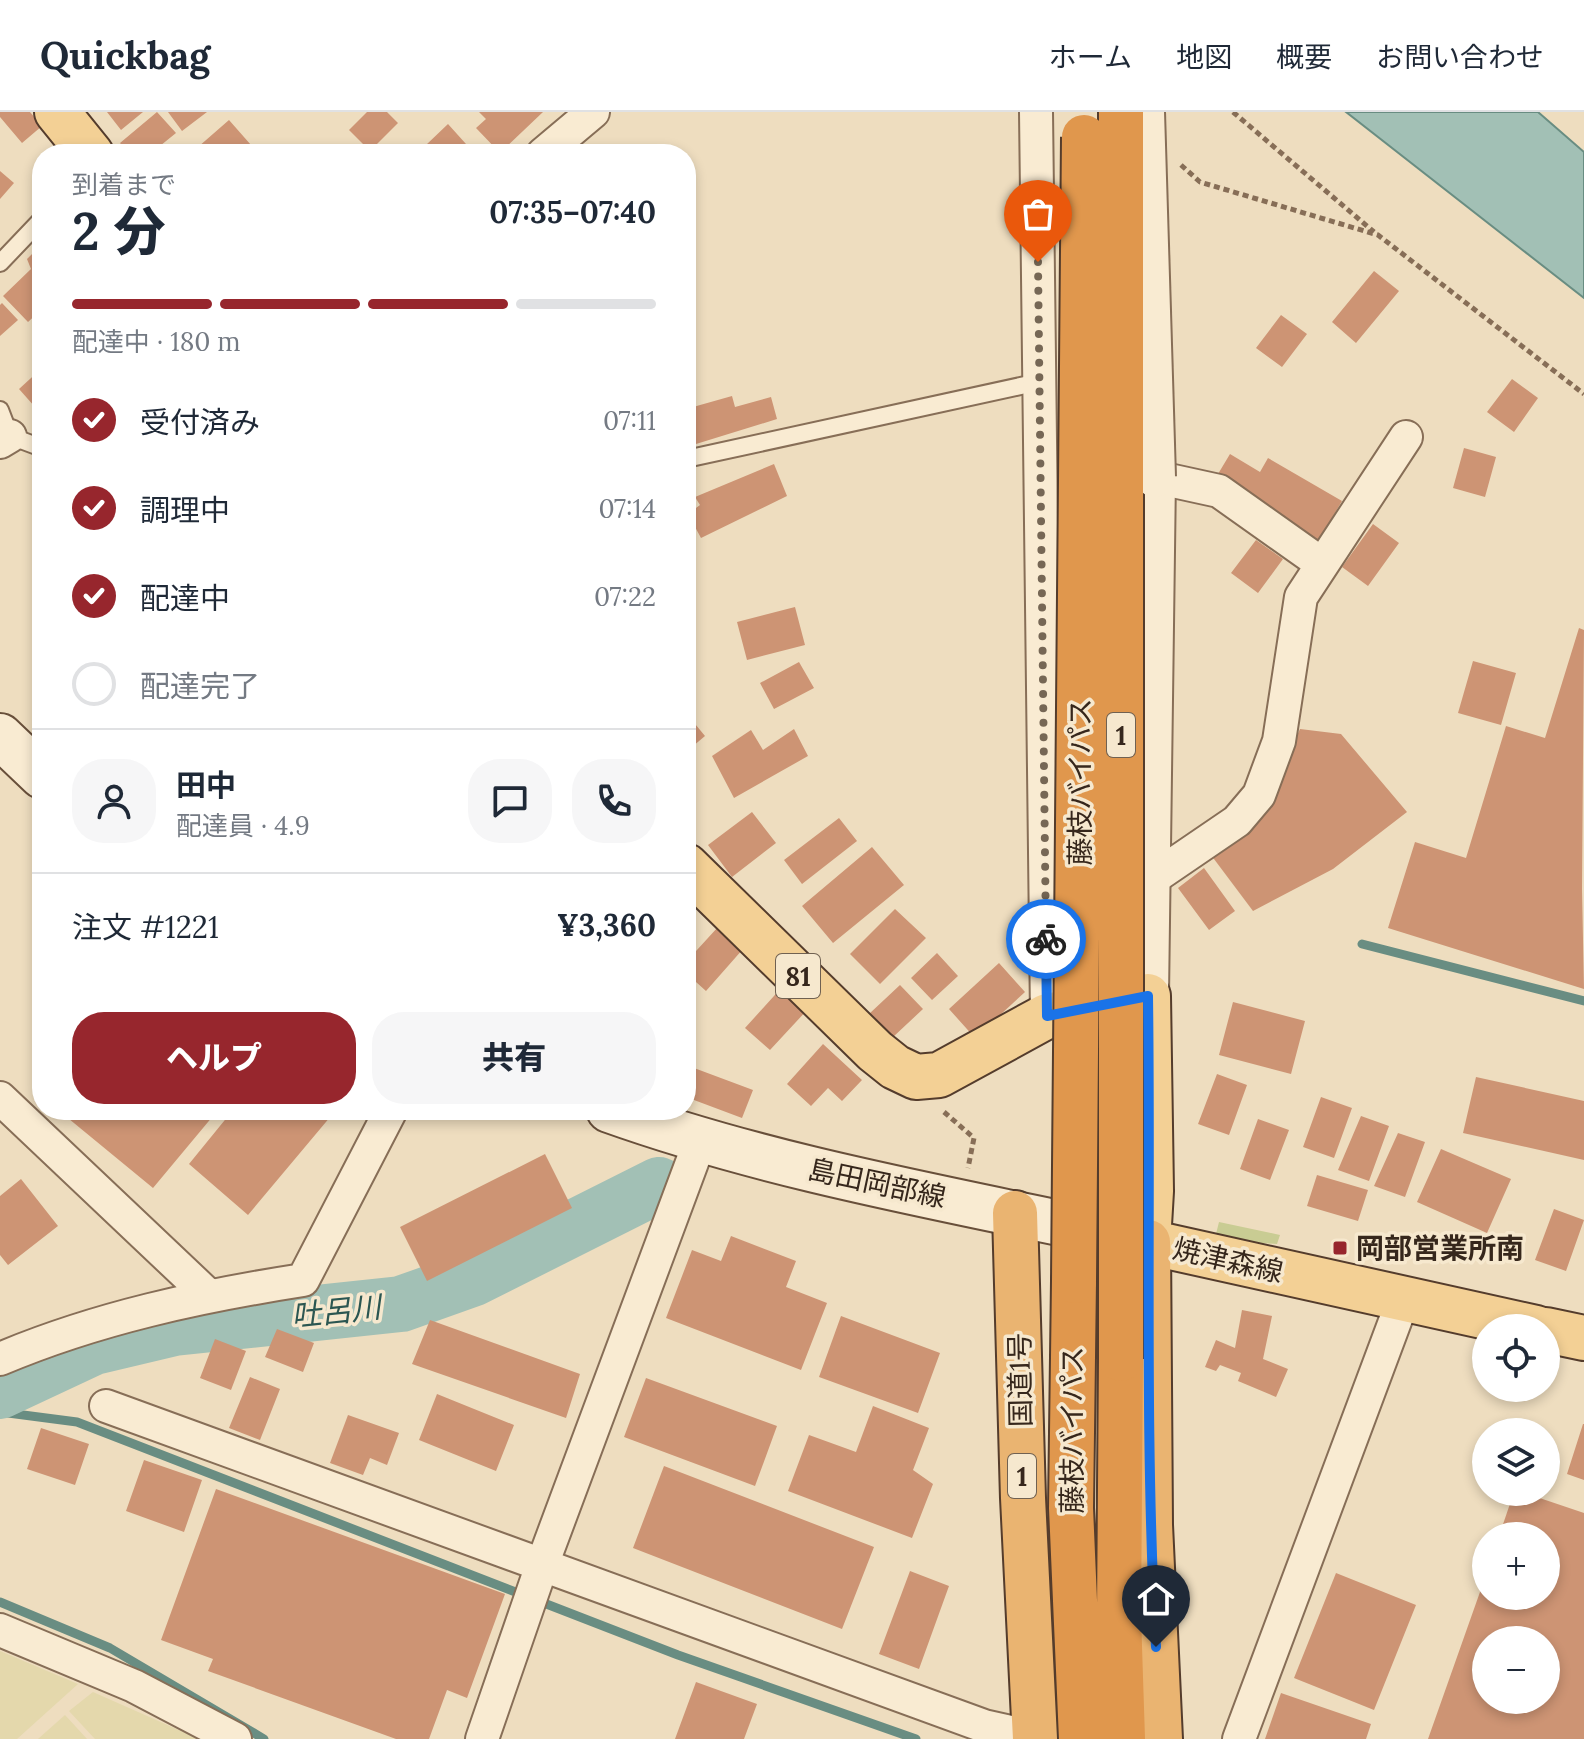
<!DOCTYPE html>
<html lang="ja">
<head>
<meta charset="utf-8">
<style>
  body { margin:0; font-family:Lora,"Noto Sans JP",serif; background:#f6f6f7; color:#1f2937; height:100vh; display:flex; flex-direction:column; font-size:30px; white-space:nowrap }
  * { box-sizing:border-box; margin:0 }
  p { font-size:26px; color:#747a83 }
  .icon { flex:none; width:44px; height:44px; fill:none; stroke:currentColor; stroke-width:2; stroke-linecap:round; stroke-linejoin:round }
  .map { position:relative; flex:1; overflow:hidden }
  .drawer { position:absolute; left:32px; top:32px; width:664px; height:976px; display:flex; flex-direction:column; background:#fff; border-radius:32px; box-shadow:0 4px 12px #0003 }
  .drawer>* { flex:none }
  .controls { position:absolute; left:1472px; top:1202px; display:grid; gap:16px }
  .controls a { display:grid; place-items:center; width:88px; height:88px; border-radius:50%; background:#fff; box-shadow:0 4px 12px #0003; font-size:40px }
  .pin { position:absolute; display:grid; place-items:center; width:68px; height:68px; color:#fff; margin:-82px -34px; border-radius:50% 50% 50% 0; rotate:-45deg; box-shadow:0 0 8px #0007 }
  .pin .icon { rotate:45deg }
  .courier { position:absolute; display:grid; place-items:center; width:80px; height:80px; margin:-40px; border:6px solid #1a73e8; border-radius:50%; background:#fff; color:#222; box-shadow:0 2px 10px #0007 }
  .headline em { font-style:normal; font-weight:800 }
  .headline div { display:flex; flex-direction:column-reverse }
  .headline { display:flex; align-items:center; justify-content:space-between; height:136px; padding:0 40px }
  h1 { font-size:52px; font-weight:800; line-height:60px }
  .bar { display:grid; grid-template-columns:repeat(4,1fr); gap:12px 8px; align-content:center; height:96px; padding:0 40px }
  .bar i { height:10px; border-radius:6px; background:#e0e1e3 }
  .bar .current { background:#97262d }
  .bar p { grid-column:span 4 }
  .line { display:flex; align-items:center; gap:20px; padding:0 40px; border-top:2px solid #e0e1e3 }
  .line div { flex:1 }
  .round { display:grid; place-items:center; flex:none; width:84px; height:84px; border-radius:32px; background:#f6f6f7 }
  ol { padding:0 40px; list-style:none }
  li { display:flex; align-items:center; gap:24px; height:88px }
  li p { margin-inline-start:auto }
  li .icon { padding:8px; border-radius:50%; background:#97262d; color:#fff; stroke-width:4 }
  li:last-child { color:#747a83 }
  li i { width:44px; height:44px; border:4px solid #e0e1e3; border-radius:50% }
  .action { display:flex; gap:16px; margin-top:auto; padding:16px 40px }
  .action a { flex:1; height:92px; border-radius:32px; background:#97262d; color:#fff; font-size:32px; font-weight:800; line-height:92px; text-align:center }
  .action a+a { background:#f6f6f7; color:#1f2937 }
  header { display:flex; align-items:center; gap:48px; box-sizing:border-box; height:112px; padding:0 40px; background:#fff; border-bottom:2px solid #e0e1e3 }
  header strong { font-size:38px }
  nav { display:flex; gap:44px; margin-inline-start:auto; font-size:28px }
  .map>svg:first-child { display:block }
  .farmland { fill:#e4d8ac }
  .green { fill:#c9cc93 }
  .water { fill:#a2c0b5; stroke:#698d82; stroke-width:2 }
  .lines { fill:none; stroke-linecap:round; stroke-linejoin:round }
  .stream { stroke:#698d82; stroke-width:9 }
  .river { stroke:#a2c0b5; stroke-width:56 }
  .building { fill:#cd9474; fill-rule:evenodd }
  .service-casing { stroke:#876e57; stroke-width:20 }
  .minor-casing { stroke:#876e57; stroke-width:36 }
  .tertiary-casing { stroke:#876e57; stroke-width:44 }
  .secondary-casing { stroke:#684f3a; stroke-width:48 }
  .primary-casing { stroke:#543c2c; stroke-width:48 }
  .trunk-casing { stroke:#543c2c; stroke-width:48 }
  .motorway-casing { stroke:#543c2c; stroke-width:48 }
  .path { stroke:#876e57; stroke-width:5; stroke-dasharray:6 4; stroke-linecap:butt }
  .service { stroke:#f9ebd2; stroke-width:16 }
  .minor { stroke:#f9ebd2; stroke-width:32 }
  .tertiary { stroke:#f9ebd2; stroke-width:40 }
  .secondary { stroke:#f9ebd2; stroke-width:44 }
  .primary { stroke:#f3d095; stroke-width:44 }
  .trunk { stroke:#eab471; stroke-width:44 }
  .motorway { stroke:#e0974d; stroke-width:44 }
  .tertiary-bridge-casing { stroke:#876e57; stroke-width:44; stroke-linecap:butt }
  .motorway-bridge-casing { stroke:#543c2c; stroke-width:48; stroke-linecap:butt }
  .tertiary-bridge { stroke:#f9ebd2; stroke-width:40 }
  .motorway-bridge { stroke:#e0974d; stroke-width:44 }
  .done { stroke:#766755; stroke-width:8; stroke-dasharray:0 14.4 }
  .route { stroke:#1a73e8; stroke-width:10 }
  .poi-dot { fill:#97262d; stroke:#f6e8ce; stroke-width:3 }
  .labels { text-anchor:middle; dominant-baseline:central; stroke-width:7; stroke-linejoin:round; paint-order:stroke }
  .shield { fill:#f6e8ce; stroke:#706151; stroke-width:2 }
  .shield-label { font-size:26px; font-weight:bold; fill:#36271c }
  .street-label { font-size:28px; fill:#36271c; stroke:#f6e8ce }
  .poi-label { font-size:28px; font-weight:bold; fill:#36271c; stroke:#f6e8ce; text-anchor:start }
  .water-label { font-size:30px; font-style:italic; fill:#2b5651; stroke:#f6e8ce }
</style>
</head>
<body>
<header>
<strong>Quickbag</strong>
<nav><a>ホーム</a><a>地図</a><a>概要</a><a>お問い合わせ</a></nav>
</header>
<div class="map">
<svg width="1584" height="1627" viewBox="0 0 1584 1627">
  <rect width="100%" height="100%" fill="#eeddbf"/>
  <path class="farmland" d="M0,1539L78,1572L17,1627H0Z
    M93,1580L199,1627H95L69,1599Z
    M65,1603L87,1627H38Z"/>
  <path class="green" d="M1219,1110L1280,1123L1277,1132L1250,1130L1216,1122Z"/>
  <path class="water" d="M1346,0H1538L1584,40V186Z"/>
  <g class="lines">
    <path class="stream" d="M1362,832L1584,889
      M0,1300L77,1310L678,1543L916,1627
      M0,1490L110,1536L264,1627"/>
    <path class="river" d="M0,1279L94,1235L174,1216L401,1192L474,1166L659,1073"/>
  </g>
  <path class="building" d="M0,0H30L42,14L22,31L0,5Z
    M107,0H143L121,18Z
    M157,0L176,21L150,42H129L120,31Z
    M168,0H207L182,19Z
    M367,0H387L398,11L370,39L349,18Z
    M479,0H543L500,41L476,16L486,7Z
    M229,8L251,33L241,42H190Z
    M448,12L475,42H434L426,33Z
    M0,59L14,71L0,87Z
    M40,134L42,197L28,210L3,184L31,157L27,147Z
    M1374,159L1399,179L1356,231L1332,210Z
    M2,191L18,208L0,224V193Z
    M1281,203L1307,222L1282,255L1256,236Z
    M42,256V289L35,295L19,277Z
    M1512,267L1538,286L1514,320L1487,300Z
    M732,284L735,295L771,285L777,307L696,332L686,297Z
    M1464,336L1496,345L1485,385L1453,376Z
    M1230,342L1260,360L1268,346L1342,389L1319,428L1215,367Z
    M774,352L787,384L701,426L688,402L700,393L695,385Z
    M1373,412L1399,431L1368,474L1342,455Z
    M1256,428L1283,447L1258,481L1231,461Z
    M795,495L805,533L747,548L737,510Z
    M1579,516L1584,518L1582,777L1584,877L1388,816L1415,730L1466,746L1506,614L1545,626Z
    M1473,549L1516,561L1501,613L1458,601Z
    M799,550L814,576L774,597L760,571Z
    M686,601L705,624L686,640Z
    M794,617L808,644L734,686L712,644L751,618L763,638Z
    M1300,617L1341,622L1407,700L1333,757L1253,799L1211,743L1260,702Z
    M752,700L776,731L732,765L708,733Z
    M839,706L857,729L802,772L784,748Z
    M872,735L904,773L833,831L802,794Z
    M1204,756L1235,799L1209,818L1178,776Z
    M895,797L926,826L880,872L850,842Z
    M718,815L743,837L706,879L686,861V850Z
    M937,841L958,864L932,888L911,866Z
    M999,851L1025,880L975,926L949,897Z
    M900,873L923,897L892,926L869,902Z
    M783,874L808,897L770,938L745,916Z
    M1233,890L1305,909L1291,962L1219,943Z
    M823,932L862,968L842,989L828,976L811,994L787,972Z
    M686,953L753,978L742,1006L686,985Z
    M1217,962L1247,973L1229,1023L1198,1012Z
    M1476,965L1584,989V1048L1463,1021Z
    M1321,985L1352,996L1334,1046L1303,1035Z
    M67,998H218L153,1076L63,1002Z
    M233,998H336L248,1103L189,1052Z
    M1361,1004L1389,1014L1369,1069L1338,1058Z
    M1258,1007L1289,1018L1270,1068L1240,1057Z
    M1398,1021L1425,1030L1405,1085L1374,1074Z
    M1441,1037L1511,1067L1487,1121L1417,1090Z
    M545,1042L572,1096L427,1169L400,1115Z
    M1317,1063L1368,1078L1358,1109L1307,1094Z
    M21,1067L58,1114L8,1153L0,1143V1084Z
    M1554,1097L1584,1108L1566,1159L1535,1148Z
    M731,1124L796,1149L786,1175L827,1191L801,1258L666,1206L692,1138L721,1149Z
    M1242,1198L1272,1204L1263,1247L1288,1257L1276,1285L1238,1269L1241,1261L1220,1253L1216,1259L1205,1255L1216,1228L1235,1236Z
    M841,1204L940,1241L918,1301L819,1265Z
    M430,1208L580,1262L566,1306L412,1252Z
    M277,1217L314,1231L303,1260L265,1245Z
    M215,1227L246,1239L231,1278L200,1266Z
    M250,1265L280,1277L260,1328L229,1316Z
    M646,1266L777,1314L755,1374L624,1325Z
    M437,1282L514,1313L496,1359L419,1328Z
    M873,1294L929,1316L913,1358L933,1372L912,1426L788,1379L809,1323L856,1340Z
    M348,1303L399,1321L387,1353L370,1346L363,1363L330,1351Z
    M1583,1312H1584V1368L1567,1362Z
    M41,1316L89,1332L75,1373L27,1357Z
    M144,1348L202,1368L184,1420L126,1399Z
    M664,1354L874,1435L842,1517L633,1436Z
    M216,1377L505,1482L467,1586L447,1578L429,1627H396L208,1559L213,1547L161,1528Z
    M1514,1380H1522L1584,1401V1627H1428L1486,1463V1484H1546V1424H1499ZM1486,1528H1546V1588H1486Z
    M910,1459L949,1474L919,1557L879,1542Z
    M1336,1461L1416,1493L1374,1598L1294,1566Z
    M696,1570L757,1592L744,1627H675Z
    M1281,1581L1371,1612L1366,1627H1265Z"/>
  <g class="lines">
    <g class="service-casing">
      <path id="service" d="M0,151L42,107
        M0,298L10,324L42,336
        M686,347L1039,270"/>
    </g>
    <g class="minor-casing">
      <path id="minor" d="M1036,0L1047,904
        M543,42L593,0
        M0,330L10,324
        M1155,365L1219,379L1322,452
        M1149,769L1237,709L1259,683L1279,629L1301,485L1406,325
        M0,986L208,1183
        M0,1247C97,1206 200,1184 303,1168L391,998
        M106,1294L984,1614L1015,1621
        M0,1518L134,1574L235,1627
        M482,1627L542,1453L700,1029
        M1239,1627L1403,1188"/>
    </g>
    <g class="tertiary-casing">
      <path id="tertiary" d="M1148,884L1155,365"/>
    </g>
    <g class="secondary-casing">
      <path id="secondary" d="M0,624L42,664
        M609,998C783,1060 968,1090 1148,1130"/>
    </g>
    <g class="primary-casing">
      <path id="primary" d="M57,0L91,42
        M686,754L875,939L895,955L916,965L939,963L1047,904L1148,884L1151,1079L1148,1130L1536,1216
        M1546,1218L1584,1226"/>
    </g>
    <g class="trunk-casing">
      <path id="trunk" d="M1015,1101L1023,1386L1035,1627
        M1148,1130L1150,1413L1160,1627"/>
    </g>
    <g class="motorway-casing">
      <path id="motorway" d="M1074,1169L1071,1396L1081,1627
        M1121,1247L1119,1504L1123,1627"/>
    </g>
    <path class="path" d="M1233,0L1374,120
      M1181,53L1200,70L1378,123L1584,282
      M944,1000L974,1026L968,1056"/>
    <use href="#service" class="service"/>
    <use href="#minor" class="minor"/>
    <use href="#tertiary" class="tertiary"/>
    <use href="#secondary" class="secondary"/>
    <use href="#primary" class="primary"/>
    <use href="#trunk" class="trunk"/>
    <use href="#motorway" class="motorway"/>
    <g class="tertiary-bridge-casing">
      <path id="tertiary-bridge" d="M1144,0L1155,365"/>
    </g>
    <g class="motorway-bridge-casing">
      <path id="motorway-bridge" d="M1074,1169L1084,25
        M1121,1247V0"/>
    </g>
    <use href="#tertiary-bridge" class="tertiary-bridge"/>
    <use href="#motorway-bridge" class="motorway-bridge"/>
  </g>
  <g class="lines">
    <path class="done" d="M1038,150L1046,827"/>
    <path class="route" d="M1046,827L1047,904L1148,884C1151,1101 1144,1318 1156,1535"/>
  </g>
  <rect class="poi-dot" x="1332" y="1128" width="16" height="16" rx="4"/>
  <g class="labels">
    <g class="shield">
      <rect x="1107" y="601" width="28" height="44" rx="6"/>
      <rect x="776" y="842" width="44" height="44" rx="6"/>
      <rect x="1008" y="1342" width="28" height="44" rx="6"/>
    </g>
    <g class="shield-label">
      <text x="1121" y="623">1</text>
      <text x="798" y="864">81</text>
      <text x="1022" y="1364">1</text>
    </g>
    <g class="street-label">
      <text transform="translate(1080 670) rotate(-90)">藤枝バイパス</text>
      <text transform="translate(877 1071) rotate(12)">島田岡部線</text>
      <text transform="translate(1228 1148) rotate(13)">焼津森線</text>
      <text transform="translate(1020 1268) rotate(-91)">国道1号</text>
      <text transform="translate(1072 1318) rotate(-90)">藤枝バイパス</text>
    </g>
    <g class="poi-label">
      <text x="1356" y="1136">岡部営業所南</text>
    </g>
    <g class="water-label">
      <text transform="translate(336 1199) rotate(-6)">吐呂川</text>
    </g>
  </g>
</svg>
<div class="controls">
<a><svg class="icon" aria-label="locate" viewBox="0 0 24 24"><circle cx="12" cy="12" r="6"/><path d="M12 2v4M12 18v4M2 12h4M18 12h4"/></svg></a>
<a><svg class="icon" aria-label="layers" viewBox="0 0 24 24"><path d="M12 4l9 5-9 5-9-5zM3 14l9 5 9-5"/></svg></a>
<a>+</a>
<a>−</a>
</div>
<div class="pin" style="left:1038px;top:150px;background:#ea580c"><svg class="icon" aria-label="bag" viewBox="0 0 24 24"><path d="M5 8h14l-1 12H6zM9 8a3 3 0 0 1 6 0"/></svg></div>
<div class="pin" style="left:1156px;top:1535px;background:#1f2937"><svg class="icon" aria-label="home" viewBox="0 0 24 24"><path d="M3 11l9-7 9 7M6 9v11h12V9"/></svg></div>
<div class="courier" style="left:1046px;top:827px"><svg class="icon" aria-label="bike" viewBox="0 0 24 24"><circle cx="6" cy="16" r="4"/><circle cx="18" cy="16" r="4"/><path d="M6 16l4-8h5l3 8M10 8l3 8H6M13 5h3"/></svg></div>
<section class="drawer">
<div class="headline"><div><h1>2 分</h1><p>到着まで</p></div><em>07:35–07:40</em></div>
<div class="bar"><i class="current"></i><i class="current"></i><i class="current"></i><i></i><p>配達中 · 180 m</p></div>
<ol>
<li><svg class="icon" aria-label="check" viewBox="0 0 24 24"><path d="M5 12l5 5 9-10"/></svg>受付済み<p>07:11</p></li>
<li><svg class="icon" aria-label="check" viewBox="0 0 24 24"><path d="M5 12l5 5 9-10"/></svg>調理中<p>07:14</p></li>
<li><svg class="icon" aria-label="check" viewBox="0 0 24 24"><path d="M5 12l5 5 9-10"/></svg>配達中<p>07:22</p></li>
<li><i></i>配達完了</li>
</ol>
<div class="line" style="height:144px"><a class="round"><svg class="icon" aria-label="person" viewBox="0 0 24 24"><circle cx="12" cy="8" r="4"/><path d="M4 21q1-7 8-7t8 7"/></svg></a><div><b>田中</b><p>配達員 · 4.9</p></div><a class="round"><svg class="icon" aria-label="chat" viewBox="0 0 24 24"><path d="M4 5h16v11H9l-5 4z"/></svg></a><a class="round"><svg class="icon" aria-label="phone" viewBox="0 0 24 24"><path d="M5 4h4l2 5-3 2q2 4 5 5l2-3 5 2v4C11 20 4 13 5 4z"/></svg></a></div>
<div class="line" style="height:104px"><div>注文 #1221</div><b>¥3,360</b></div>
<div class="action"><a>ヘルプ</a><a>共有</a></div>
</section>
</div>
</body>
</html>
